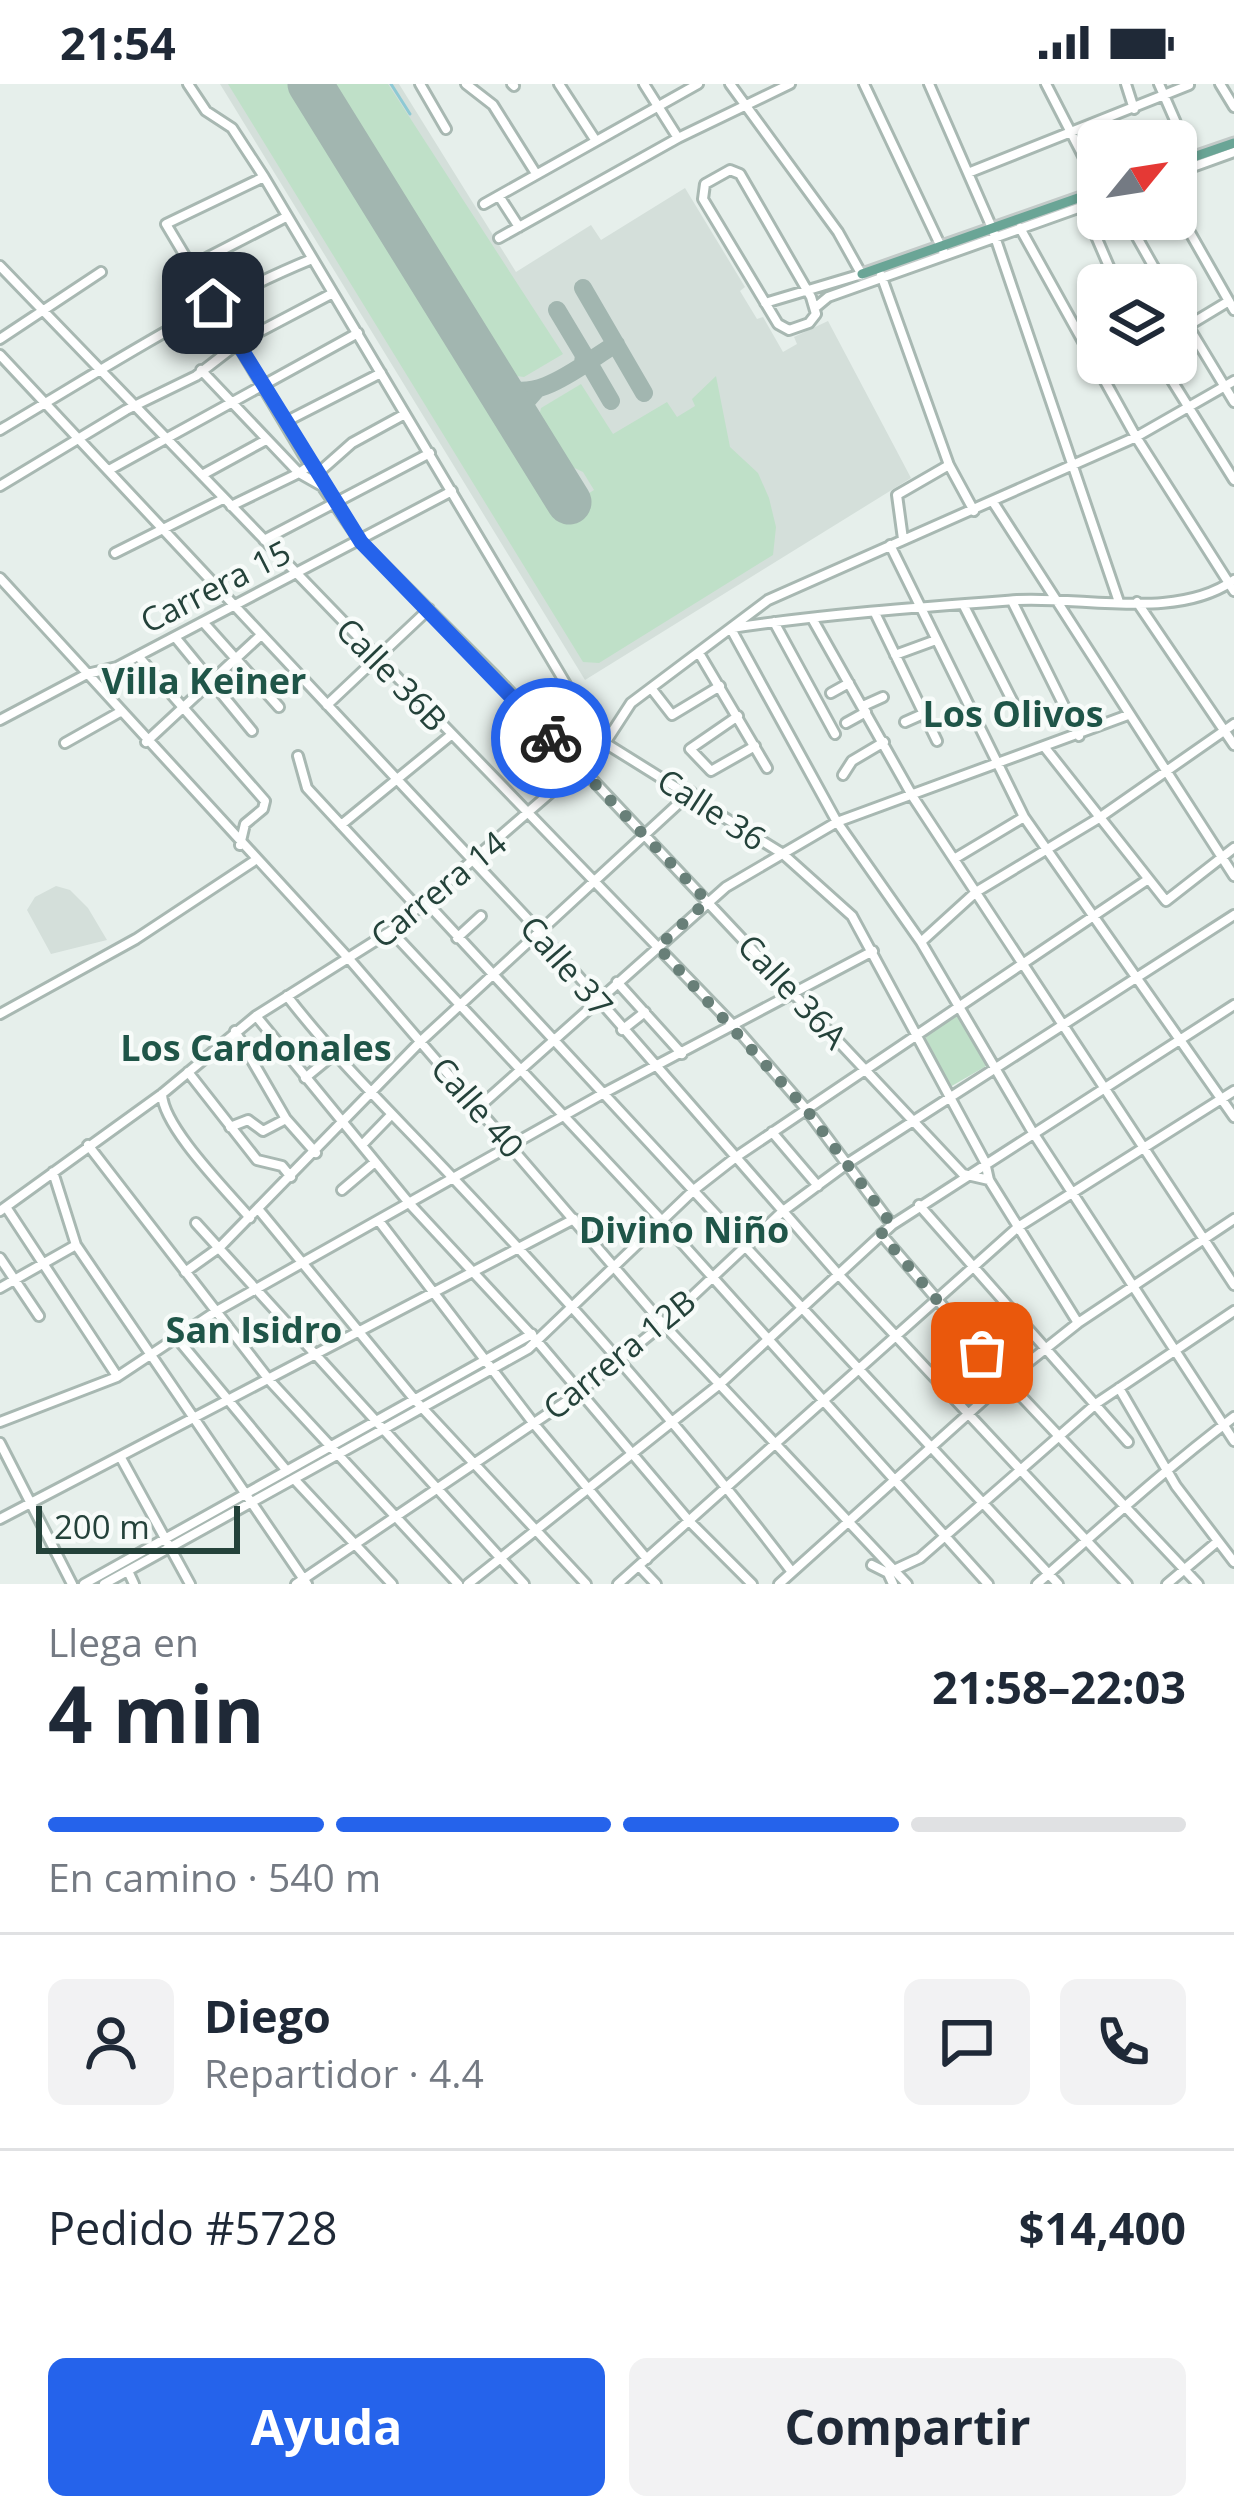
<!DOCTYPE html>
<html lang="es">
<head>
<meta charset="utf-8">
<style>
  body { margin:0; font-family:"Open Sans",sans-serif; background:#f2f2f3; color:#1f2937; height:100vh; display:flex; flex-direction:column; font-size:45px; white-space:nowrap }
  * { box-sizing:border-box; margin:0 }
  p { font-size:39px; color:#747a83 }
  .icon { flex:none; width:66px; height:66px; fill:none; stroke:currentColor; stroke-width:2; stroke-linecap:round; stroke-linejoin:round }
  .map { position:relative; height:1500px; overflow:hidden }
  .side { display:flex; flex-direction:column; background:#fff; flex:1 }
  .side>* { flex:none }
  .needle { width:78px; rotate:60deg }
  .fabs { position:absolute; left:1077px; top:36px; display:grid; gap:24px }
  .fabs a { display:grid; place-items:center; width:120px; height:120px; border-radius:18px; background:#fff; box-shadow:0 3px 9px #0004; font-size:60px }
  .scale { position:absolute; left:36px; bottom:30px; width:204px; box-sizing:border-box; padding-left:12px; border:6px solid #24423a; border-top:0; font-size:33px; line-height:42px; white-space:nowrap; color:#24423a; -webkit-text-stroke:9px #f7fbf9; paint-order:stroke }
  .pin { position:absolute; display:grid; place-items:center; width:102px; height:102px; color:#fff; margin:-51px; border-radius:24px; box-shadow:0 6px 18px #0006 }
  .courier { position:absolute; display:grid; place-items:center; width:120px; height:120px; margin:-60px; border:9px solid #2563eb; border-radius:50%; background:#fff; color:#222; box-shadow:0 3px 15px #0007 }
  .overview em { font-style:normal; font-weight:700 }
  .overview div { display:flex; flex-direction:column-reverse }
  .overview { display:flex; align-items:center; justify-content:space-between; height:204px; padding:0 48px }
  h1 { font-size:78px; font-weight:700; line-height:90px }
  .bar { display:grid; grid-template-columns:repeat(4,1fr); gap:18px 12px; align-content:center; height:144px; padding:0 48px }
  .bar i { height:15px; border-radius:9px; background:#e0e1e3 }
  .bar .active { background:#2563eb }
  .bar p { grid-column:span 4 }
  .line { display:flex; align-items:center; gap:30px; padding:0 48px; border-top:3px solid #e0e1e3 }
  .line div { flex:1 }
  .round { display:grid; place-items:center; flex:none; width:126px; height:126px; border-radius:18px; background:#f2f2f3 }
  .primary-button { display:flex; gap:24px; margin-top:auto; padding:24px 48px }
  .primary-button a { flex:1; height:138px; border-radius:18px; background:#2563eb; color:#fff; font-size:48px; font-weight:700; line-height:138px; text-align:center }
  .primary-button a+a { background:#f2f2f3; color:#1f2937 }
  .status { display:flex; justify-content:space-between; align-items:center; height:84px; padding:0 60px; background:#fff; direction:ltr }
  .status svg { height:33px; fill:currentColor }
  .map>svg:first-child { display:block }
  .built { fill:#d4dfda }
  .green { fill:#bfe0c8 }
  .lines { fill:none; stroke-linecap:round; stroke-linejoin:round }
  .stream { stroke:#8ec9d4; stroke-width:3 }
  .taxiway { stroke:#a2b6b0; stroke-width:18 }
  .runway { stroke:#a2b6b0; stroke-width:45 }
  .minor-casing { stroke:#a8b8b2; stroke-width:14 }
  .major-casing { stroke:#c2cac8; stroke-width:15 }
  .minor { stroke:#fff; stroke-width:8 }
  .major { stroke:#6aa596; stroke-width:9 }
  .done { stroke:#687f78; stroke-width:12; stroke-dasharray:0 21.6 }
  .route { stroke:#2563eb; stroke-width:15 }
  .labels { text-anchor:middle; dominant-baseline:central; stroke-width:9; stroke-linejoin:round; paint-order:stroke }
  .street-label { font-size:33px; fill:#24423a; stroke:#f7fbf9 }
  .neighbourhood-label { font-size:36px; font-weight:bold; fill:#1f5548; stroke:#f7fbf9 }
</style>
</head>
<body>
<div class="status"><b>21:54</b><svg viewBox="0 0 49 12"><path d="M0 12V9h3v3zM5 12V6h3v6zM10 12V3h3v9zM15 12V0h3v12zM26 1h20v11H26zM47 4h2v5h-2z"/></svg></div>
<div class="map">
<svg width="1234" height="1500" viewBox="0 0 1234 1500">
  <rect width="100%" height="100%" fill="#e6efeb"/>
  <path class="built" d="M220,0H399L516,188L591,141L601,156L685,104L745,203L740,207L757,235L763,233L783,268L797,260L794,253L828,237L911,394L585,596Z
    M56,802L70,806L88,824L107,856L51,870L27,826L35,813Z"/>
  <path class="green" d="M228,0H294L559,428L594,406L583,388L566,380L538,336L541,324L581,300L613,350L667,318L677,333L695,322L692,315L716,292L730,363L758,389L769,414L776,443L773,471L599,579L583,578Z
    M330,0H388L563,270L524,293L509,291Z
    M960,930L988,981L950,1003L923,948Z"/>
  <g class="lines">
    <path class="stream" d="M391,0L410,30"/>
    <path class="taxiway" d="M583,204L644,309
      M557,226L584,271L583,279L590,281L611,317
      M497,300C535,324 583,279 616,260
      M526,346L522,322L536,306"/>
    <path class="runway" d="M310,0L569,418"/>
    <g class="minor-casing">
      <path id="minor" d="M188,0L206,27L232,44L264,93L589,639L605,659L783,770L852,832L985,1078L989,1096L1078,1239
        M420,0L446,45
        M466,0L493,21L535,88
        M512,0L514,2
        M559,0L596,57
        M644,0L678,54
        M730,0L838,148L862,191
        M864,0L943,167
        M929,0L992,144L1119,518
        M1046,0L1098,101
        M1126,0L1134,25
        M1159,0L1195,82
        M1220,0L1234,23
        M730,86L740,90L811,213L816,230L809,239L789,246L778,240L703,115L705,100Z
        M968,89L1189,1
        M1176,89L1234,68
        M264,93L166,140L322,402L361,458L495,592L963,1090L989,1096
        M499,112L519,143
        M484,120L698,0
        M1082,120L1117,201
        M1176,124L1234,226
        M1020,144L1136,353L1234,507
        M1134,148L1164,201
        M499,154L678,54L790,0
        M0,182L735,943L806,1025L892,1141
        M191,182L286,133
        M881,191L949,381L974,427
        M765,219L862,190
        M1176,222L1234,318
        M816,223L828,213L1098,117
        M1176,249L1229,217
        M0,255L101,188
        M0,271L538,846L837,1189L1127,1500
        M1161,279L1234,396
        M201,286L299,389L309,382
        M287,337L381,289
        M0,346C102,286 204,219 312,175
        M109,386L358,249
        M317,390L352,359L405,330
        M202,391L266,356
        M0,402L126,326L196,292L240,258L333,209
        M993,418L1234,792
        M231,422L299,389L322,402
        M903,455L897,411L949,381
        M264,456L430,369
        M890,461L1024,733L1234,1033
        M115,469L223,415
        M0,494L350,876L663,1240L907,1500
        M1012,517L1079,652
        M1137,518L1234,661
        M964,522L1023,638
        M875,529L937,657
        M813,536L913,713L1234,1201
        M203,538L279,623
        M774,538L835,650
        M732,544C826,530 923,523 1017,516C1084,512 1176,537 1234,496
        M731,545L837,738L921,858L1032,1047L1234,1357
        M175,553L252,647
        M699,569L767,684
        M895,571L936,556
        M138,572L265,717L263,725L245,740L240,761
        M651,604L672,631L720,602
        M831,609L849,599
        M327,621L429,525
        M863,622L883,613
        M738,632L690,665L711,687L755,662
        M0,636L87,590L117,583L452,407
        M905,638L923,630
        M846,639L866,628
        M146,658L260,552
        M65,659L120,628
        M1046,665L1166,817L1234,764
        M298,672L307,704L419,825
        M843,691L852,677L884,658
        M341,741L451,651
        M954,775L1024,733
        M426,818L1058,1500
        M391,847L663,1138L988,1500
        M457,854L481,832
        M921,858L976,808L1099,734L1234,640
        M617,898L682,970
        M287,912C338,978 397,1034 453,1094C572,1220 688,1350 792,1488
        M0,930L136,855L254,777
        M256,932L409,1119L537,1257L690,1438L752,1500
        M622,946L645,928
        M235,947L286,1035L316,1069
        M188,988L257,1076L282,1082L291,1093
        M305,994L333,971
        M162,1010C163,1043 227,1107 250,1134
        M479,1023L726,803L837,738L1128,631
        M230,1043L248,1036L263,1047L286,1035
        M772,1048L818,1102
        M88,1061L270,1297L458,1500
        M362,1061L392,1030
        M53,1088L76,1161L307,1500
        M342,1106L375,1078
        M919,1121L1128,1358
        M6,1123L117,1292
        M259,1126L415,1316L586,1500
        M0,1127L162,1010L256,932L391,847L579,684L605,659L631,619L768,516L1136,353L1234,297
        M379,1137L534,1340L647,1475
        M196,1139L524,1500
        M881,1150L1006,1296L1198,1500
        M0,1174L39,1232
        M185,1188L220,1163L421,957L691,708
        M0,1204L76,1161
        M176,1253L287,1387
        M1119,1304L1176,1402L1234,1478
        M0,1338L117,1293L215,1228L604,1009L873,867
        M0,1359L72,1500
        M121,1374L190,1500
        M294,1395L392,1500
        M0,1435L574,1135
        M872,1481L888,1489L893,1500
        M639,1482L656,1500
        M894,1486L920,1474L1097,1319L1234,1227
        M128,1487L134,1500
        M84,1500L532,1250
        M104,1500L528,1265L695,1105L736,1073L1147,796
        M296,1500L577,1310L663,1240L783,1127L848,1079L1234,831
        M468,1500L721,1299L892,1141L1234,921
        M618,1500L1018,1143L1234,1007
        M779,1500L1006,1296L1078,1239L1234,1135
        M1037,1500C1102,1443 1165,1385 1234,1333
        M1167,1500L1218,1457"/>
    </g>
    <g class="major-casing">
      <path id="major" d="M1176,79L1234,59
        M862,190L1098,107"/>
    </g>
    <use href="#minor" class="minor"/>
    <use href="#major" class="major"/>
  </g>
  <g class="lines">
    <path class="done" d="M551,654L707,817L658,863L806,1025L892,1141L881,1150L982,1269"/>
    <path class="route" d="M213,219L361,458L551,654"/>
  </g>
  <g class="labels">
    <g class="street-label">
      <text transform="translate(215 502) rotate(-27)">Carrera 15</text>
      <text transform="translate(392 590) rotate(46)">Calle 36B</text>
      <text transform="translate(712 725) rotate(33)">Calle 36</text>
      <text transform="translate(438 805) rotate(-39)">Carrera 14</text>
      <text transform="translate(567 882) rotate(49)">Calle 37</text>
      <text transform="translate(793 907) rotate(47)">Calle 36A</text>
      <text transform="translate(478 1023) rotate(49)">Calle 40</text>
      <text transform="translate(619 1270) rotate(-39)">Carrera 12B</text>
    </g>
    <g class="neighbourhood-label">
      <text x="204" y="596">Villa Keiner</text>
      <text x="1013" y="629">Los Olivos</text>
      <text x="256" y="963">Los Cardonales</text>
      <text x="684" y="1145">Divino Niño</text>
      <text x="254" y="1245">San Isidro</text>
    </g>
  </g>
</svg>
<div class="fabs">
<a><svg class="needle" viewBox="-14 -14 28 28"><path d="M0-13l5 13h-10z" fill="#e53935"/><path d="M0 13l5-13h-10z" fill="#747a83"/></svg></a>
<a><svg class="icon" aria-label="layers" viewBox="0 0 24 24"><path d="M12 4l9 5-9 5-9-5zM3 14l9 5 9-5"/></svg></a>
</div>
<div class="scale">200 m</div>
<div class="pin" style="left:982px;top:1269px;background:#ea580c"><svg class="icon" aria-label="bag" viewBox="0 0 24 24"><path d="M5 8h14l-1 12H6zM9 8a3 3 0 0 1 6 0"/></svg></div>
<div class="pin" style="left:213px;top:219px;background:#1f2937"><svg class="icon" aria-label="home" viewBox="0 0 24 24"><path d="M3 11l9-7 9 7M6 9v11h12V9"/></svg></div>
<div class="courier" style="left:551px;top:654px"><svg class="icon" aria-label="bike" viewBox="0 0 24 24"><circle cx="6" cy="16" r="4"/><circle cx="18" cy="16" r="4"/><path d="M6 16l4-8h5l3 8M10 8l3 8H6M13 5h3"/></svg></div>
</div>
<section class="side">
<div class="overview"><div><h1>4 min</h1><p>Llega en</p></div><em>21:58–22:03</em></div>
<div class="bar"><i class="active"></i><i class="active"></i><i class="active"></i><i></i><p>En camino · 540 m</p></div>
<div class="line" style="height:216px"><a class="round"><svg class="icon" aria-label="person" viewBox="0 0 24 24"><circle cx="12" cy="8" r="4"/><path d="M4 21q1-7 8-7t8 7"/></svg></a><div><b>Diego</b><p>Repartidor · 4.4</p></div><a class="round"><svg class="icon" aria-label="chat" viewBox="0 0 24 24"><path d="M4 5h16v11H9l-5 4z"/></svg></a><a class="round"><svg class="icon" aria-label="phone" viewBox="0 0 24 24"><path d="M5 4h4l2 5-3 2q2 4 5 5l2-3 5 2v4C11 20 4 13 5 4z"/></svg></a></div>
<div class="line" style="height:156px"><div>Pedido #5728</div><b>$14,400</b></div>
<div class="primary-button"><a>Ayuda</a><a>Compartir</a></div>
</section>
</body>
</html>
